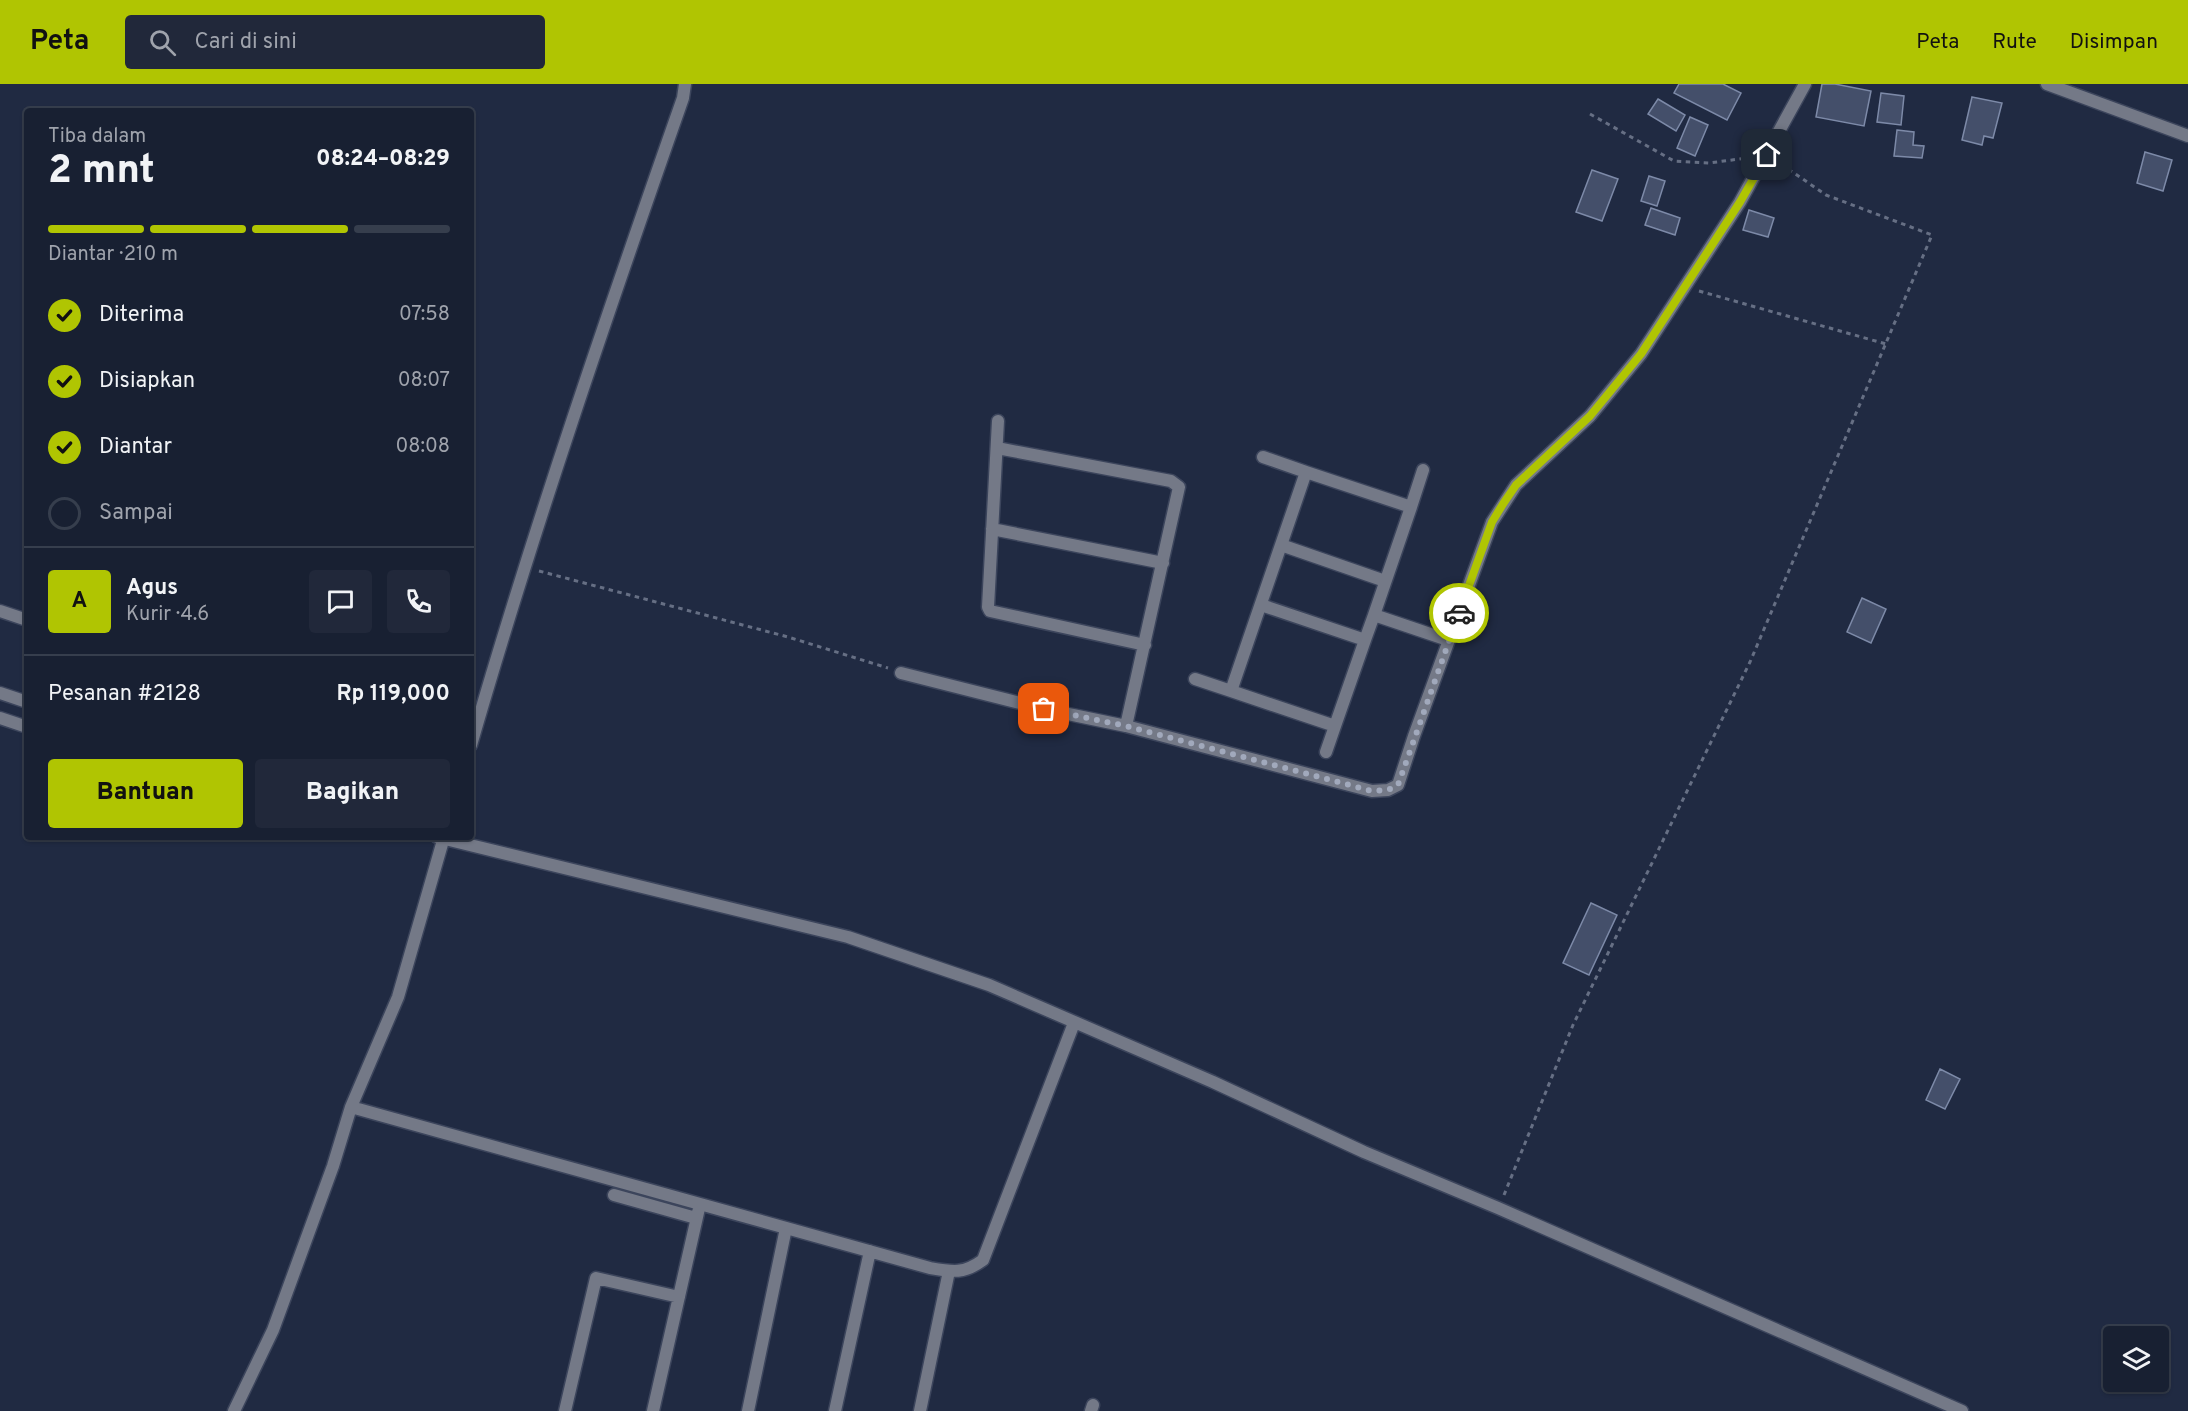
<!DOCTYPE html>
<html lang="id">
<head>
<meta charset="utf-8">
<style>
  body { margin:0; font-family:Overpass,sans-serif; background:#21283a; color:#f1f3f6; height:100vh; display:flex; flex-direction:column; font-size:22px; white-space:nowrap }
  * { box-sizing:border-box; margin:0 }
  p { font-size:20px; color:#9fa3ac }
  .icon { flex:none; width:33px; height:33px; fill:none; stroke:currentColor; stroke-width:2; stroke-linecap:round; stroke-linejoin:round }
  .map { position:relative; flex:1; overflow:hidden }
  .sheet { position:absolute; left:24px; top:24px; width:450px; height:732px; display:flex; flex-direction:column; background:#182032; border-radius:6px; box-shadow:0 2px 4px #0004,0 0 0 2px #363e4d }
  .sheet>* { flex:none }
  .buttons { position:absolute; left:2103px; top:1242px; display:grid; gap:12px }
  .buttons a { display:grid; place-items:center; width:66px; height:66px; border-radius:6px; background:#182032; box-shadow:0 2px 4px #0004,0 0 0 2px #363e4d; font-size:30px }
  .pin { position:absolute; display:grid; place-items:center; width:51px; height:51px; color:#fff; margin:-26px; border-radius:12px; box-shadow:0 3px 9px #0006 }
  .courier { position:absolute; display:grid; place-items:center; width:60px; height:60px; margin:-30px; border:4px solid #b0c502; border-radius:50%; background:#fff; color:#222; box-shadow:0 2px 8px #0007 }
  .overview em { font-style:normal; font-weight:800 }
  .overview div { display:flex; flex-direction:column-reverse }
  .overview { display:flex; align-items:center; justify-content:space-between; height:102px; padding:0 24px }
  h1 { font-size:39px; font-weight:800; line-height:45px }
  .bar { display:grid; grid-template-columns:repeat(4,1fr); gap:9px 6px; align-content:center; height:72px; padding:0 24px }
  .bar i { height:8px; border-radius:4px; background:#363e4d }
  .bar .active { background:#b0c502 }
  .bar p { grid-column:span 4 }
  .line { display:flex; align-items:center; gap:15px; padding:0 24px; border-top:2px solid #363e4d }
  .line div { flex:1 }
  .round { display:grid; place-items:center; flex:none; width:63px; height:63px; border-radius:6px; background:#21283a }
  ol { padding:0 24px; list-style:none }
  li { display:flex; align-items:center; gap:18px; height:66px }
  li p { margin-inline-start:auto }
  li .icon { padding:6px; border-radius:50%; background:#b0c502; color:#111; stroke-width:4 }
  li:last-child { color:#9fa3ac }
  li i { width:33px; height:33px; border:3px solid #363e4d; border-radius:50% }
  .button { display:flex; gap:12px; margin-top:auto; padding:12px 24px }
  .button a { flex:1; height:69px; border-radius:6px; background:#b0c502; color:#111; font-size:24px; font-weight:800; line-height:69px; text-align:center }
  .button a+a { background:#21283a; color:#f1f3f6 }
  header { display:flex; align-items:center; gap:36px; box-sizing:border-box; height:84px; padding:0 30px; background:#b0c502; color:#111 }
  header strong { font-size:28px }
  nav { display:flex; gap:33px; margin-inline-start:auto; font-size:21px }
  .search { width:420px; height:54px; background:#21283a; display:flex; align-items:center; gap:15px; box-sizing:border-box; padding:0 21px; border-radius:6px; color:#9fa3ac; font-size:22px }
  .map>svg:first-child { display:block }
  .building { fill:#444f6a; stroke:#7d8aa8; stroke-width:1.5 }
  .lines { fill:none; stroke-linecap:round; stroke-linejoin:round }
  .minor-casing { stroke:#3c455c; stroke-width:15 }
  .path { stroke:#666f84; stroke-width:3; stroke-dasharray:4.5 4.5; stroke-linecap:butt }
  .minor { stroke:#747987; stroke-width:12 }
  .done { stroke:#a1a9bc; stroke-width:6; stroke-dasharray:0 10.8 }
  .route { stroke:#b0c502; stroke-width:8 }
</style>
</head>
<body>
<header>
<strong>Peta</strong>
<div class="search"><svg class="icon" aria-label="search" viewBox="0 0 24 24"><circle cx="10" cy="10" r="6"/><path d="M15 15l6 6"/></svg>Cari di sini</div>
<nav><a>Peta</a><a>Rute</a><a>Disimpan</a></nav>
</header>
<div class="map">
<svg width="2188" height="1327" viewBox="0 0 2188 1327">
  <rect width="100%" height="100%" fill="#202a42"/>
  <path class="building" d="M1679,0H1723L1741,9L1727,36L1674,9Z
    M1822,0H1835L1871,7L1864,42L1816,33Z
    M1881,9L1904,12L1901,41L1877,38Z
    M1972,13L2002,19L1993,54L1984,52L1982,61L1962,56Z
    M1658,15L1685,31L1676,47L1648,30Z
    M1690,33L1708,41L1695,72L1677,64Z
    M1897,46L1914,48L1913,61L1924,62L1922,74L1894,72Z
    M2145,68L2172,76L2163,107L2137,99Z
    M1592,86L1618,95L1602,137L1576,128Z
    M1649,92L1665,97L1657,122L1641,117Z
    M1651,124L1680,134L1675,151L1645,141Z
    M1749,126L1774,134L1768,153L1743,146Z
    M1862,514L1886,525L1871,559L1847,548Z
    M1591,819L1617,831L1589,891L1563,879Z
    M1940,985L1960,995L1945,1025L1926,1016Z"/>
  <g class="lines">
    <g class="minor-casing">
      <path id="minor" d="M2047,0L2188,52
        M998,337L988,523L990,527L1145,561
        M997,364L1171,397L1179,403L1126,642
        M1263,373L1306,388
        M1411,423L1423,386
        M992,445L1163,479
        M1281,461L1385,497
        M1261,521L1365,556L1374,531
        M0,527L27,536
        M1365,556L1335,642L1231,607L1306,388L1411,423L1374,531L1448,556
        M901,589L1044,625L1126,642L1372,707L1388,706L1398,701L1414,652L1492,438L1516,401L1590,332L1641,270L1740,118L1805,0
        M1195,595L1231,607
        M0,609L27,618
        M0,634L27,643
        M471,661C534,443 608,228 683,14L685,0
        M1326,668L1335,642
        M437,753L848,853L989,901L1213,998L1364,1068L1498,1124L1962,1327
        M351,1023L930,1184C953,1188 964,1190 983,1176L1074,939
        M614,1111L696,1134
        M234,1327L273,1246L333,1082L351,1023L398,913L444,753
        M565,1327L596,1194L679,1213
        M653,1327L700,1120
        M748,1327L786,1144
        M835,1327L870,1167
        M920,1327L949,1187
        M1091,1327L1093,1321"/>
    </g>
    <path class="path" d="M1590,30L1674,77L1709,79L1747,74
      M1699,207L1886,260
      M539,487L788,553L888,584
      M1504,1111L1573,941L1750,578L1932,151L1826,111L1778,78"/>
    <use href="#minor" class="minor"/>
  </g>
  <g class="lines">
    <path class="done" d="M1044,625L1126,642L1372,707L1388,706L1398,701L1459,529"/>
    <path class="route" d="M1459,529L1492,438L1503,420L1516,401L1590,332L1641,270L1740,118L1767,71"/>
  </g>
</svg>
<div class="buttons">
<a><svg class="icon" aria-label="layers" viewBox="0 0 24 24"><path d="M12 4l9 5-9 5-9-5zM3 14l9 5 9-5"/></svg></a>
</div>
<div class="pin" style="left:1044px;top:625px;background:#ea580c"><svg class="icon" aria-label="bag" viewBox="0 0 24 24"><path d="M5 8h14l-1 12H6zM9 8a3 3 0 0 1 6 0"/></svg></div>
<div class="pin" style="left:1767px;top:71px;background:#1f2937"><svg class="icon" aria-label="home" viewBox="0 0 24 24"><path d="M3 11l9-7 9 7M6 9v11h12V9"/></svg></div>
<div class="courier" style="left:1459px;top:529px"><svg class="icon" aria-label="car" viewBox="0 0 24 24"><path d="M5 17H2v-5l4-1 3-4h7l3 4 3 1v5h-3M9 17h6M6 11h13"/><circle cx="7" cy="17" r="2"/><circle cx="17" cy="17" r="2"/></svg></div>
<section class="sheet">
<div class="overview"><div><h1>2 mnt</h1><p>Tiba dalam</p></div><em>08:24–08:29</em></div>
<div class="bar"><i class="active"></i><i class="active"></i><i class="active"></i><i></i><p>Diantar · 210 m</p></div>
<ol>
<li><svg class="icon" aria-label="check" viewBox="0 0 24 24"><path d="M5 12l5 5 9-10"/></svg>Diterima<p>07:58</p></li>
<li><svg class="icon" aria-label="check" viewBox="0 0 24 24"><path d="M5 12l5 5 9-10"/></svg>Disiapkan<p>08:07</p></li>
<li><svg class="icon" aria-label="check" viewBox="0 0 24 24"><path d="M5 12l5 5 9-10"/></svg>Diantar<p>08:08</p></li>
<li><i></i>Sampai</li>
</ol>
<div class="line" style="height:108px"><b class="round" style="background:#b0c502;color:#111">A</b><div><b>Agus</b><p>Kurir · 4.6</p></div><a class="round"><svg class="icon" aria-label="chat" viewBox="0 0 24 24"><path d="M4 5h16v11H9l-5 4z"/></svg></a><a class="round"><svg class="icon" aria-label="phone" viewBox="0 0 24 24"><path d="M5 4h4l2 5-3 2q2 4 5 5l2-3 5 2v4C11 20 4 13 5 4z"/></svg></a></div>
<div class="line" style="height:78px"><div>Pesanan #2128</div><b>Rp 119,000</b></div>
<div class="button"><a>Bantuan</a><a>Bagikan</a></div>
</section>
</div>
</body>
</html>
